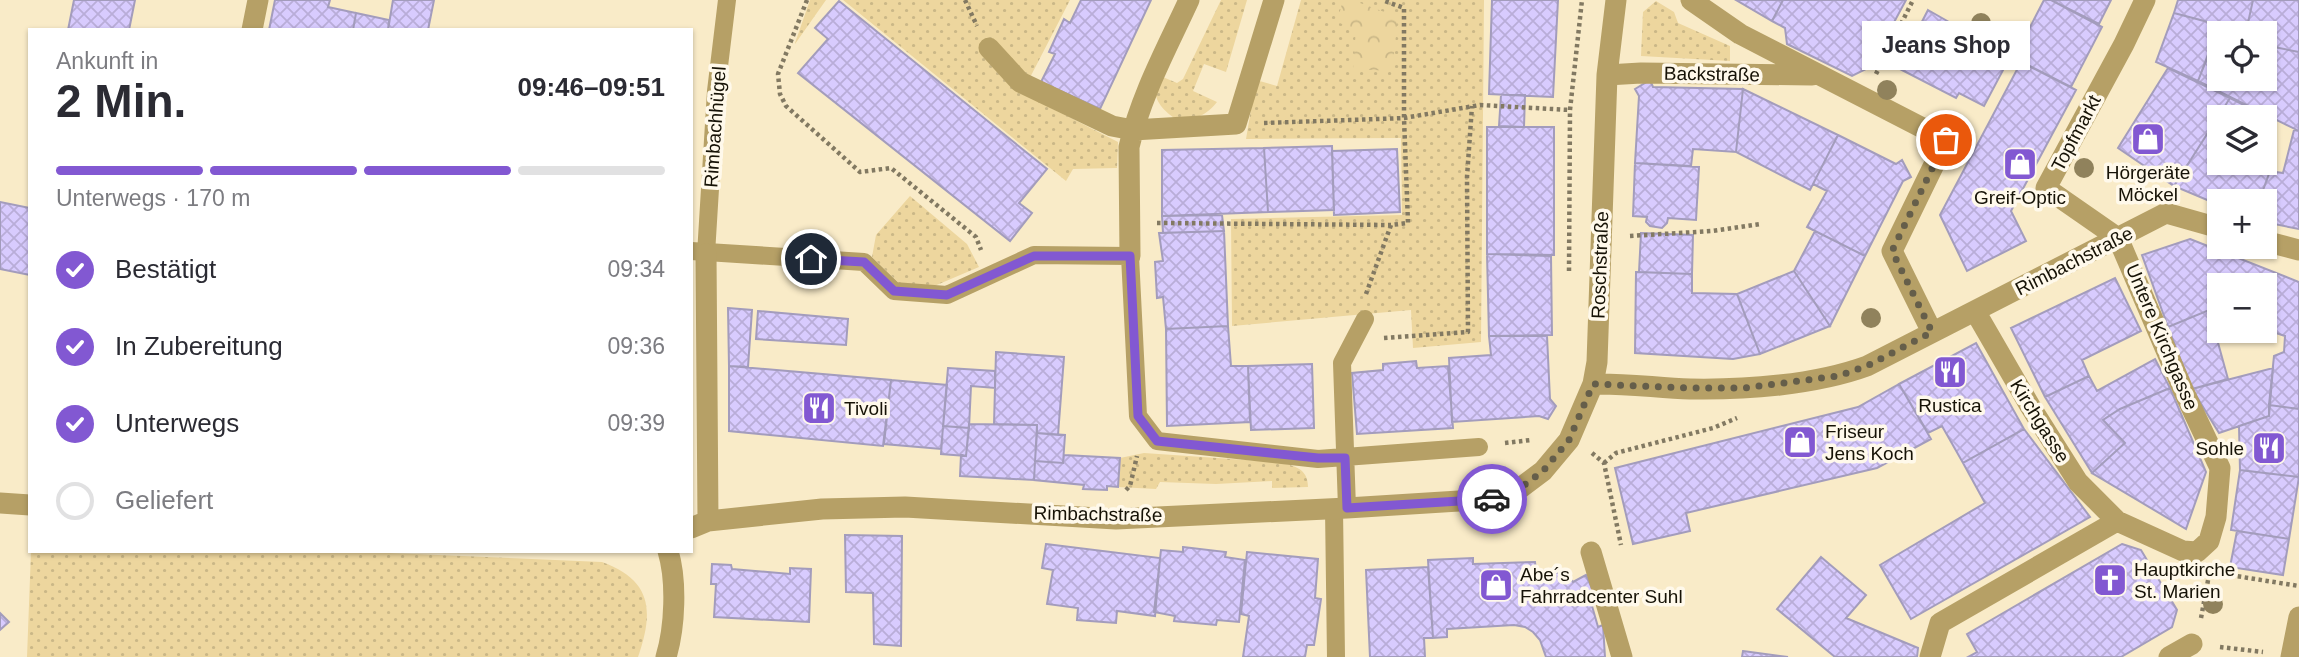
<!DOCTYPE html>
<html lang="de">
<head>
<meta charset="utf-8">
<style>
  body { margin:0; font-family:Helvetica,sans-serif; background:#f7f7f7; color:#2b2b33; height:100vh; display:flex; flex-direction:column; font-size:26px; white-space:nowrap }
  * { box-sizing:border-box; margin:0 }
  p { font-size:23px; color:#7c7c81 }
  .icon { flex:none; width:38px; height:38px; fill:none; stroke:currentColor; stroke-width:2; stroke-linecap:round; stroke-linejoin:round }
  .map { position:relative; flex:1; overflow:hidden }
  .drawer { position:absolute; left:28px; top:28px; width:665px; height:525px; display:flex; flex-direction:column; background:#fff; border-radius:0px; box-shadow:0 2px 5px #0004 }
  .drawer>* { flex:none }
  .buttons { position:absolute; left:2207px; top:21px; display:grid; gap:14px }
  .buttons a { display:grid; place-items:center; width:70px; height:70px; border-radius:0px; background:#fff; box-shadow:0 2px 5px #0004; font-size:35px }
  .pin { position:absolute; display:grid; place-items:center; width:60px; height:60px; color:#fff; margin:-30px; border:4px solid #fff; border-radius:50%; box-shadow:0 2px 7px #0007 }
  .courier { position:absolute; display:grid; place-items:center; width:70px; height:70px; margin:-35px; border:5px solid #8258d2; border-radius:50%; background:#fff; color:#222; box-shadow:0 2px 9px #0007 }
  .bubble { position:absolute; height:49px; border-radius:0px; background:#fff; box-shadow:0 2px 5px #0004; font-size:23px; font-weight:700; line-height:49px; text-align:center }
  .head em { font-style:normal; font-weight:700 }
  .head div { display:flex; flex-direction:column-reverse }
  .head { display:flex; align-items:center; justify-content:space-between; height:119px; padding:0 28px }
  h1 { font-size:46px; font-weight:700; line-height:52px }
  .bar { display:grid; grid-template-columns:repeat(4,1fr); gap:10px 7px; align-content:center; height:84px; padding:0 28px }
  .bar i { height:9px; border-radius:5px; background:#e1e1e2 }
  .bar .active { background:#8258d2 }
  .bar p { grid-column:span 4 }
  ol { padding:0 28px; list-style:none }
  li { display:flex; align-items:center; gap:21px; height:77px }
  li p { margin-inline-start:auto }
  li .icon { padding:7px; border-radius:50%; background:#8258d2; color:#fff; stroke-width:4 }
  li:last-child { color:#7c7c81 }
  li i { width:38px; height:38px; border:4px solid #e1e1e2; border-radius:50% }
  .map>svg:first-child { display:block }
  .grass { fill:url(#grass-dots) }
  .park { fill:url(#park-crowns) }
  .building { fill:url(#building-cross-hatch); stroke:#a39cbc; stroke-width:2 }
  .lines { fill:none; stroke-linecap:round; stroke-linejoin:round }
  .path { stroke:#827962; stroke-width:4.5; stroke-dasharray:3.5 3.5; stroke-linecap:butt }
  .lane { stroke:#b6a066; stroke-width:18 }
  .street { stroke:#b6a066; stroke-width:21 }
  .tree { fill:#90825c }
  .done { stroke:#655e4a; stroke-width:7; stroke-dasharray:0 12.6 }
  .route { stroke:#8258d2; stroke-width:9 }
  .labels { text-anchor:middle; dominant-baseline:central; stroke-width:7; stroke-linejoin:round; paint-order:stroke }
  .street-label { font-size:19px; fill:#161206; stroke:#fff9eb }
  .poi-label { font-size:19px; fill:#161206; stroke:#fff9eb; text-anchor:start }
</style>
</head>
<body>
<div class="map">
<svg width="2299" height="657" viewBox="0 0 2299 657">
  <defs>
    <pattern id="grass-dots" width="8" height="8" patternUnits="userSpaceOnUse" patternTransform="scale(1.75)"><rect width="8" height="8" fill="#edd69e"/><path d="M2 2h.1M6 6h.1" fill="none" stroke="#cab787" stroke-width="1.8" stroke-linecap="round"/></pattern>
    <pattern id="park-crowns" width="20" height="18" patternUnits="userSpaceOnUse" patternTransform="scale(1.75)"><rect width="20" height="18" fill="#edd69e"/><path d="M2 6a3 3 0 1 1 6 0M12 15a3 3 0 1 1 6 0" fill="none" stroke="#cab787"/></pattern>
    <pattern id="building-cross-hatch" width="8" height="8" patternUnits="userSpaceOnUse" patternTransform="scale(1.75)"><rect width="8" height="8" fill="#d8cbfe"/><path d="M0 0l8 8M0 8l8-8" fill="none" stroke="#b9add8"/></pattern>
  </defs>
  <rect width="100%" height="100%" fill="#f9ebc8"/>
  <path class="grass" d="M810,0H826L795,44V43Z
    M843,0H1070L1022,93L1118,142L1117,168L1073,169L1066,181Z
    M1221,0H1247L1226,72L1204,64L1193,91L1217,102C1206,116 1196,118 1180,122C1162,110 1149,98 1158,75L1177,83L1183,79Z
    M1301,0H1484L1481,342L1413,348L1411,310L1232,326L1231,219L1402,215L1401,138L1246,139L1256,80L1277,86Z
    M1656,1L1674,12L1678,23L1730,46V61L1641,56L1643,12Z
    M910,196L967,244L979,267L932,287L899,283L872,257L876,235Z
    M1144,453L1275,462C1292,465 1308,467 1308,487L1272,488V481L1216,484L1160,482L1156,489L1118,487L1120,458Z
    M31,551H342L602,562C652,580 654,611 638,657H27Z"/>
  <path class="park" d="M1343,0H1352L1398,17L1392,71L1353,69L1356,29L1337,22Z"/>
  <path class="building" d="M74,0H135L129,30H68Z
    M275,0H330L328,7L356,13L353,30H269Z
    M393,0H434L428,30H388Z
    M1081,0H1151L1100,109L1041,82L1055,54L1049,52L1064,19L1070,23Z
    M1492,0H1558L1553,97L1489,94Z
    M1736,0H1783L1772,21Z
    M1783,0H1906L1870,67L1852,76L1787,44L1785,28L1772,21Z
    M2044,0H2051L2102,27L2071,87L2014,58Z
    M2051,0H2111L2099,24Z
    M2178,0H2253L2246,32L2174,13Z
    M2253,0H2299V52L2274,47L2275,38L2264,36V33L2246,32Z
    M839,1L1047,169L1019,203L1032,213L1010,241L798,73L828,39L815,28Z
    M1928,10L2010,57L1984,106L1959,93L1956,98L1898,68Z
    M356,13L389,20L388,30H353Z
    M2174,13L2219,25L2198,81L2156,62Z
    M2274,47L2299,52V131L2198,81L2208,56L2219,61V79H2256L2266,84Z
    M2021,62L2076,90L2011,211L2026,241L1967,271L1940,215Z
    M2168,68L2230,98L2174,186L2118,148Z
    M1650,80L1653,87L1743,89L1736,152L1693,149L1691,166L1635,163L1639,96L1635,89Z
    M1743,89L1838,135L1810,190L1736,152Z
    M1501,95H1525L1524,127L1499,126Z
    M2230,98L2270,118L2264,128V117H2219V163H2247L2270,171L2259,201H2219V205L2174,186Z
    M1487,127H1554V255L1487,254Z
    M2294,130L2299,131V229L2264,222V201H2259L2270,171L2283,173Z
    M1838,135L1896,164L1902,160L1911,177L1903,181L1865,256L1807,227L1827,191L1813,184Z
    M1332,146L1334,210L1268,212L1264,148Z
    M1264,148L1268,212L1162,216V150Z
    M1397,149L1400,212L1334,215L1332,151Z
    M1635,163L1699,167L1696,220L1668,218L1667,223L1662,228L1650,226L1646,222L1647,217L1633,216Z
    M0,202L30,208V275L0,269Z
    M1222,215L1224,231L1163,233L1162,216Z
    M1224,231L1228,326L1166,329L1163,297L1157,298L1155,262L1163,261L1159,233Z
    M1815,231L1865,256L1830,326L1794,271Z
    M1641,233L1693,235L1692,274L1639,272Z
    M2190,239L2299,282V409L2269,405L2274,356L2284,352L2285,336L2264,329V285H2219V314L2209,310L2168,327L2142,255Z
    M1487,254L1551,256L1552,335L1489,336Z
    M1794,271L1830,326L1760,354L1737,294Z
    M1636,272L1692,274V293L1737,294L1760,354L1733,359L1635,353Z
    M2115,278L2141,331L2082,360L2089,376L2045,397L2011,328Z
    M728,308L752,310L748,367L729,366Z
    M2209,310L2228,379L2192,389L2168,327Z
    M758,311L848,319L846,345L756,339Z
    M1228,326L1231,366H1248L1250,422L1167,426L1166,329Z
    M1489,336H1547L1550,399L1556,406L1548,419L1539,416L1452,422L1449,358L1491,355Z
    M1976,343L2024,429L1963,463L1942,426L1928,433L1899,384Z
    M996,352L1064,357L1058,435L1037,433V425L994,424Z
    M2155,359L2170,388L2120,409L2103,420L2125,443L2092,473L2045,397L2089,376L2097,391Z
    M1416,361L1417,368L1448,366L1453,428L1357,434L1352,373L1383,370V364Z
    M1312,364L1314,428L1251,430L1248,366Z
    M729,366L891,380L883,446L729,431Z
    M948,368L995,371V388L971,386L969,428L943,426Z
    M2273,368L2269,416L2219,433L2192,389Z
    M891,380L947,385L941,449L884,444Z
    M1899,384L1931,439L1877,468L1686,513L1690,531L1633,544L1615,468L1858,407Z
    M2170,388L2206,472L2186,529L2092,473L2125,443L2103,420L2120,409Z
    M2269,405L2299,409V477L2240,470L2239,426L2269,416Z
    M969,424L1037,425L1034,480L960,476L961,455L966,456Z
    M943,426L969,428L966,456L941,454Z
    M2024,429L2090,517L1911,619L1880,565L1985,503L1963,463Z
    M1037,433L1065,435L1063,463L1035,461Z
    M1064,455L1120,458L1118,487L1107,486V490L1083,489L1084,485L1034,480L1035,461L1063,463Z
    M2240,470L2299,477L2289,539L2231,530Z
    M2237,531L2289,539L2283,575L2230,567Z
    M845,535L902,536L901,646L874,644L873,593L846,592Z
    M1046,544L1160,558L1155,616L1117,611L1116,623L1077,620L1078,608L1047,604L1053,570L1042,568Z
    M2122,544L2141,550L2177,610L2172,627L2121,657H1968L1977,652L1967,634Z
    M1183,547L1226,552L1225,557L1245,560L1239,622L1217,620L1216,625L1174,621L1175,616L1154,612L1161,550L1183,552Z
    M1247,552L1318,559L1315,598L1321,599L1314,645H1307L1305,657H1243L1249,616L1241,614Z
    M1821,557L1866,595L1846,618L1918,648L1917,657H1835L1777,609Z
    M1473,558V564L1535,562L1536,570H1547L1566,575L1573,582L1586,575L1598,602L1592,606L1598,627L1603,625L1605,657H1546L1540,640L1533,632L1525,627L1514,625L1447,629V637L1433,638L1428,560Z
    M712,564L731,565L732,569L790,574V568L811,569L809,622L714,617L716,584H711Z
    M1428,567L1433,638H1424L1425,657H1370L1366,570Z
    M0,613L9,622L0,630Z
    M1743,651L1788,657H1742Z"/>
  <g class="lines">
    <path class="path" d="M807,0L778,74L780,94L786,106L860,172L891,168L976,237L981,250
      M965,0L977,26
      M1876,74L1913,0
      M1264,123L1404,118L1480,105L1570,110
      M1157,223L1391,225
      M1630,236L1712,231L1761,224
      M1569,271L1570,110L1582,0
      M1366,294L1391,225L1408,223L1404,118V8L1382,0
      M1384,338L1468,332L1467,177L1472,106
      M1505,443L1531,440
      M1592,453L1604,463L1621,545
      M1604,463L1616,453L1713,428L1737,418
      M1126,490L1130,486L1137,456
      M2217,573L2299,586
      M2201,618L2209,575
      M2220,647L2263,652"/>
    <path class="lane" d="M691,251L864,262L894,291L947,295L1034,255L1130,256L1138,416L1157,441L1318,459L1479,447
      M706,254L716,91L727,0
      M1347,508L1342,363L1365,319
      M1334,509L1336,657"/>
    <path class="street" d="M1691,0L1740,34L1946,140L1892,251L1932,332
      M252,30L258,0
      M989,48L1020,82L1112,126L1133,130L1236,124L1274,0
      M1607,75L1641,73L1812,75
      M2264,241L2299,250
      M706,254L708,521
      M1130,256L1129,147C1141,95 1167,48 1189,0
      M1975,311L2030,406L2078,482L2117,521
      M1593,384C1625,383 1658,388 1690,389C1745,390 1815,385 1867,366L2166,213L2219,228
      M0,503L30,505
      M691,528L708,521L822,509L905,507L1116,519L1347,508L1507,498L1543,471L1569,440L1593,384L1597,362L1607,75L1616,0
      M1591,552L1622,657
      M666,657C675,627 677,581 668,551
      M1930,657L1940,623L2117,521L2183,551L2197,552L2209,541L2216,517L2220,468L2184,392L2118,238L2046,188L2124,44L2145,0
      M2169,657L2192,644
      M2291,657L2299,617"/>
  </g>
  <g class="tree">
    <circle cx="1981" cy="23" r="10"/>
    <circle cx="1887" cy="90" r="10"/>
    <circle cx="2084" cy="168" r="10"/>
    <circle cx="1871" cy="318" r="10"/>
    <circle cx="2213" cy="604" r="10"/>
  </g>
  <g class="lines">
    <path class="done" d="M1492,499L1507,498L1543,471L1569,440L1593,384L1690,388H1744L1838,376L1867,366L1932,332L1892,251L1946,140"/>
    <path class="route" d="M811,259L864,262L894,291L947,295L1034,256H1130L1138,416L1157,441L1318,458H1345L1347,508L1492,499"/>
  </g>
  <defs>
    <g id="shop-square" transform="scale(1.75)"><rect x="-9" y="-9" width="18" height="18" rx="4" fill="#8258d2" stroke="#fff9eb"/><path d="M-5-2.5h2.3a2.7 3.5 0 0 1 5.4 0H5L5.5 6h-11ZM-1.5-2.5h3a1.5 2.3 0 0 0-3 0Z" fill="#fff"/></g>
    <g id="restaurant-square" transform="scale(1.75)"><rect x="-9" y="-9" width="18" height="18" rx="4" fill="#8258d2" stroke="#fff9eb"/><path d="M-5-6h1v4h1v-4h1v4h1v-4h1v5L-1.5 .5V6h-2V.5L-5-1ZM5-6V6H3V1.5H1.5Q1.5-4 5-6Z" fill="#fff"/></g>
    <g id="church-square" transform="scale(1.75)"><rect x="-9" y="-9" width="18" height="18" rx="4" fill="#8258d2" stroke="#fff9eb"/><path d="M-1.2-6h2.4v3.5h3.3v2.4h-3.3V6h-2.4V-.1h-3.3v-2.4h3.3Z" fill="#fff"/></g>
  </defs>
  <g fill-rule="evenodd">
    <use href="#shop-square" x="2148" y="139"/>
    <use href="#shop-square" x="2020" y="164"/>
    <use href="#restaurant-square" x="1950" y="372"/>
    <use href="#restaurant-square" x="819" y="408"/>
    <use href="#shop-square" x="1800" y="442"/>
    <use href="#restaurant-square" x="2269" y="448"/>
    <use href="#church-square" x="2110" y="580"/>
    <use href="#shop-square" x="1496" y="585"/>
  </g>
  <g class="labels">
    <g class="street-label">
      <text transform="translate(1712 74) rotate(1)">Backstraße</text>
      <text transform="translate(715 127) rotate(-86)">Rimbachhügel</text>
      <text transform="translate(2076 133) rotate(-62)">Topfmarkt</text>
      <text transform="translate(2074 261) rotate(-27)">Rimbachstraße</text>
      <text transform="translate(1600 265) rotate(-88)">Roschstraße</text>
      <text transform="translate(2162 337) rotate(67)">Untere Kirchgasse</text>
      <text transform="translate(2040 421) rotate(58)">Kirchgasse</text>
      <text transform="translate(1098 514) rotate(1)">Rimbachstraße</text>
    </g>
    <g class="poi-label">
      <text x="2148" y="172" text-anchor="middle">Hörgeräte<tspan x="2148" dy="22">Möckel</tspan></text>
      <text x="2020" y="197" text-anchor="middle">Greif-Optic</text>
      <text x="1950" y="405" text-anchor="middle">Rustica</text>
      <text x="844" y="408">Tivoli</text>
      <text x="1825" y="431">Friseur<tspan x="1825" dy="22">Jens Koch</tspan></text>
      <text x="2244" y="448" text-anchor="end">Sohle</text>
      <text x="2134" y="569">Hauptkirche<tspan x="2134" dy="22">St. Marien</tspan></text>
      <text x="1520" y="574">Abe´s<tspan x="1520" dy="22">Fahrradcenter Suhl</tspan></text>
    </g>
  </g>
</svg>
<div class="buttons">
<a><svg class="icon" aria-label="locate" viewBox="0 0 24 24"><circle cx="12" cy="12" r="6"/><path d="M12 2v4M12 18v4M2 12h4M18 12h4"/></svg></a>
<a><svg class="icon" aria-label="layers" viewBox="0 0 24 24"><path d="M12 4l9 5-9 5-9-5zM3 14l9 5 9-5"/></svg></a>
<a>+</a>
<a>−</a>
</div>
<div class="pin" style="left:1946px;top:140px;background:#ea580c"><svg class="icon" aria-label="bag" viewBox="0 0 24 24"><path d="M5 8h14l-1 12H6zM9 8a3 3 0 0 1 6 0"/></svg></div>
<div class="pin" style="left:811px;top:259px;background:#1f2937"><svg class="icon" aria-label="home" viewBox="0 0 24 24"><path d="M3 11l9-7 9 7M6 9v11h12V9"/></svg></div>
<div class="courier" style="left:1492px;top:499px"><svg class="icon" aria-label="car" viewBox="0 0 24 24"><path d="M5 17H2v-5l4-1 3-4h7l3 4 3 1v5h-3M9 17h6M6 11h13"/><circle cx="7" cy="17" r="2"/><circle cx="17" cy="17" r="2"/></svg></div>
<div class="bubble" style="left:1862px;top:21px;width:168px">Jeans Shop</div>
<section class="drawer">
<div class="head"><div><h1>2 Min.</h1><p>Ankunft in</p></div><em>09:46–09:51</em></div>
<div class="bar"><i class="active"></i><i class="active"></i><i class="active"></i><i></i><p>Unterwegs · 170 m</p></div>
<ol>
<li><svg class="icon" aria-label="check" viewBox="0 0 24 24"><path d="M5 12l5 5 9-10"/></svg>Bestätigt<p>09:34</p></li>
<li><svg class="icon" aria-label="check" viewBox="0 0 24 24"><path d="M5 12l5 5 9-10"/></svg>In Zubereitung<p>09:36</p></li>
<li><svg class="icon" aria-label="check" viewBox="0 0 24 24"><path d="M5 12l5 5 9-10"/></svg>Unterwegs<p>09:39</p></li>
<li><i></i>Geliefert</li>
</ol>
</section>
</div>
</body>
</html>
